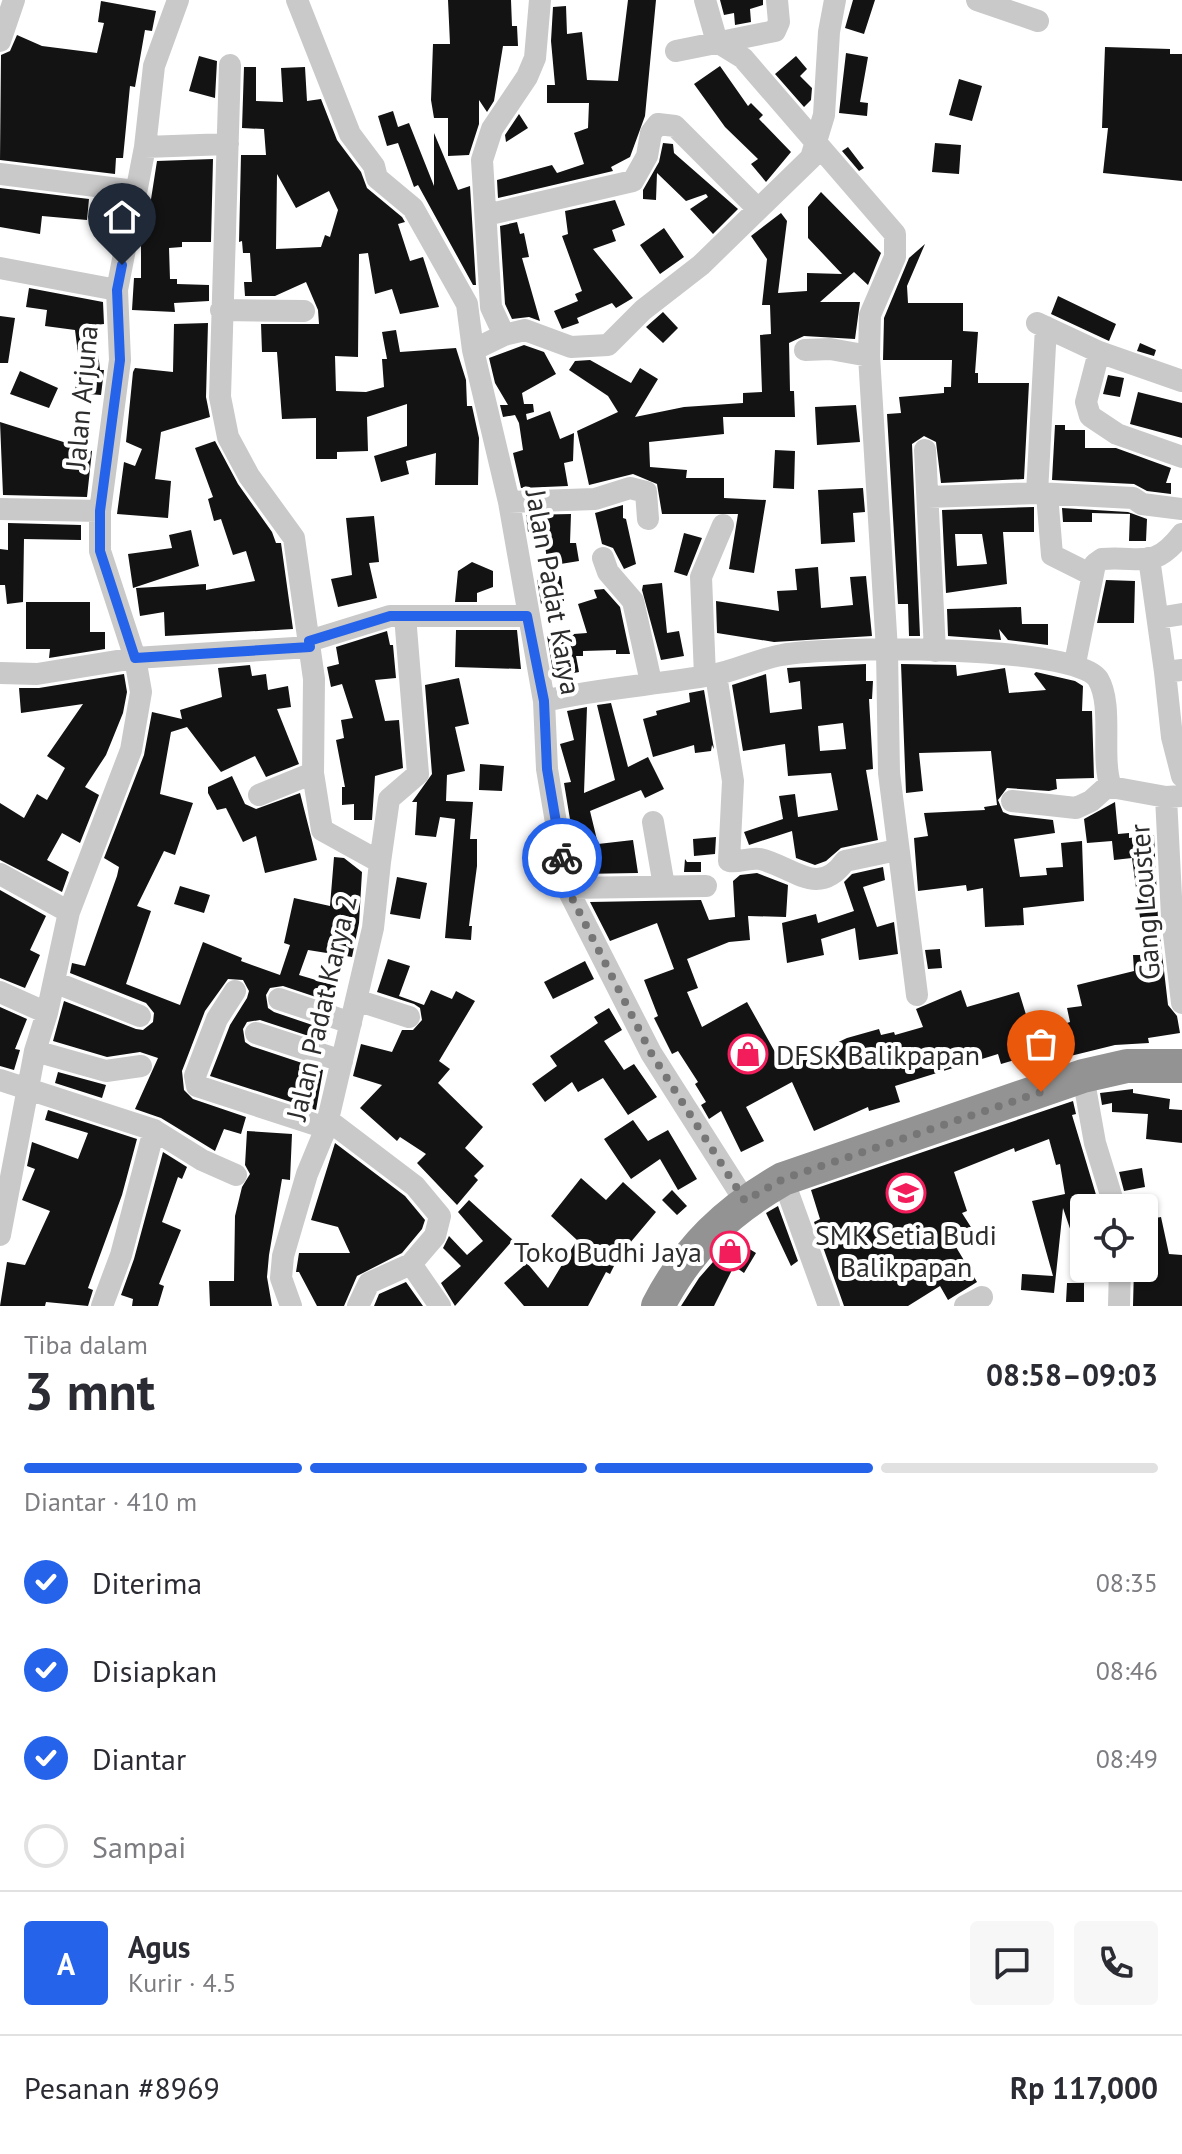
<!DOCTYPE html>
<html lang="id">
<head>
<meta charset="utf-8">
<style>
  body { margin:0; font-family:"PT Sans",sans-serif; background:#f7f7f7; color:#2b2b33; height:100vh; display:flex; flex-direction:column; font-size:30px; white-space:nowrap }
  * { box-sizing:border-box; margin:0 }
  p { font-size:26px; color:#7c7c81 }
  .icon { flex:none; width:44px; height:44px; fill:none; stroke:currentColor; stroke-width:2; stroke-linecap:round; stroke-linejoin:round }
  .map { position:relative; height:1306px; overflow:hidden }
  .sheet { display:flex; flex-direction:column; background:#fff; flex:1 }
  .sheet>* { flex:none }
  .tools { position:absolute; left:1070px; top:1194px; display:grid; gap:16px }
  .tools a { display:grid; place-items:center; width:88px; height:88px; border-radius:8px; background:#fff; box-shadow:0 2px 6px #0004; font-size:40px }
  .pin { position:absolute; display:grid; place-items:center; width:68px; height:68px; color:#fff; margin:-82px -34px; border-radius:50% 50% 50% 0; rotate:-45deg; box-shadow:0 0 8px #0007 }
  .pin .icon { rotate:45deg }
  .courier { position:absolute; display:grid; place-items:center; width:80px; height:80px; margin:-40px; border:6px solid #2563eb; border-radius:50%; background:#fff; color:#222; box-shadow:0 2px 10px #0007 }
  .head em { font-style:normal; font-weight:700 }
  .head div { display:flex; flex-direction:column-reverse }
  .head { display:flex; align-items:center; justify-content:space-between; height:136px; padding:0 24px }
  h1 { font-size:52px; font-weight:700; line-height:60px }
  .bar { display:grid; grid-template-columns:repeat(4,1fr); gap:12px 8px; align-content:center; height:96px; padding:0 24px }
  .bar i { height:10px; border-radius:6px; background:#e1e1e2 }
  .bar .active { background:#2563eb }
  .bar p { grid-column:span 4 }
  .line { display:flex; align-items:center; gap:20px; padding:0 24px; border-top:2px solid #e1e1e2 }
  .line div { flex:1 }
  .round { display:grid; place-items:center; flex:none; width:84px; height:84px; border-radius:8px; background:#f7f7f7 }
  ol { padding:0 24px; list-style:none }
  li { display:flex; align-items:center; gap:24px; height:88px }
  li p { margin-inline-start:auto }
  li .icon { padding:8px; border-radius:50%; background:#2563eb; color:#fff; stroke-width:4 }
  li:last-child { color:#7c7c81 }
  li i { width:44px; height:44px; border:4px solid #e1e1e2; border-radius:50% }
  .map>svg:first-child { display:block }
  .building { fill:#131313; fill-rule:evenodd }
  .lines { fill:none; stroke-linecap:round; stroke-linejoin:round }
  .minor { stroke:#c9c9c9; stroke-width:22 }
  .highway { stroke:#939393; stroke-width:34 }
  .done { stroke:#767676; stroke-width:8; stroke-dasharray:0 14.4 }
  .route { stroke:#2563eb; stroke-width:10 }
  .labels { text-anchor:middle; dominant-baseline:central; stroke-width:8; stroke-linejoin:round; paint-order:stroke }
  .street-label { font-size:28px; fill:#2c2c2c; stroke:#fff }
  .poi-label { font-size:28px; fill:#2c2c2c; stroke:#fff; text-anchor:start }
</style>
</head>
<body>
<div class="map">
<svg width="1182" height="1306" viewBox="0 0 1182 1306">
  <rect width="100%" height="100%" fill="#fff"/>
  <path class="building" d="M448,0H511L512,26H517L518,46H503L494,101L487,112L479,100V124L469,155L448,156V118H434L431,100L433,44H450Z
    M628,0H656L645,116L630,157L611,167L613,171L498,198L497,180L552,165L557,173L584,164L574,133L588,128L589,103H547V85H555L551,41L553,7L566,6L567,34L582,32L587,80L618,81Z
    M720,0H763V5L750,9L751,22L735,25L734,13L724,15Z
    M853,0H875L864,34L845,28Z
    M101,1L156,11L152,31L145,30L135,87L130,86L123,158H116L115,174L0,160L1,55L10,51L17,35L42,46L97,53L104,23L98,22Z
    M1105,47L1170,49V54H1182V181L1103,173L1108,128H1102Z
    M846,53L868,57L860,102L868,103L867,116L839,113Z
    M199,56L217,61L215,98L189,91Z
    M796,56L807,69L800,76L812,88L811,100L804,107L775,74Z
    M720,66L748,106L751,103L763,115L759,119L791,152L766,182L751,164L758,159L725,127L694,84Z
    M244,67H256V101L283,102L281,68L305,67L307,101L321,99L337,140L361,172L367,188L402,217L405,222L398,224L410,261L423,257L439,307L400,314L392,289L375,294L368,253L359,254L358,357L335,356L336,391L366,392L384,387L382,359H387L382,332L396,330L400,352L456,348L466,380L467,406H472L479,438L478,485H435L436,453L406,461L409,474L381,482L374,456L407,446V404L367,417L368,451L337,452V459H316V418L282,419L277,352H262L261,324H319L318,310L306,282L275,296H245L244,282H252L250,253H243L242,241L239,242L241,155H266L264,129L242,128ZM277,174L296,208L329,191L338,210L330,237L325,235L321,247L276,249Z
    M959,79L982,86L972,121L949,115Z
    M393,111L398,127L409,123L434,186V133L458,190L470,186L476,285H473L418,185L414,187L398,143L387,146L378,116Z
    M519,114L528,128L506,142L505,135Z
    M663,143L673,144L674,153L738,209L713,234L690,209L708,197L706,194L686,201L657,173L656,200L643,199V190L659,162Z
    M935,143L961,145L959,174L932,172Z
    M848,147L864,168L859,171L842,151Z
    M213,159L211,242H182V247L169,248L170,279H177V284L209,285V301L174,303L175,312L132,310L134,278H141V242L146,231L157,161Z
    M0,188L89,199L87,220L42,216L40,234L0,227Z
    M821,192L881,253L868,285L854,272L820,302H860L855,339L804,336L789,343L790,391H794L795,417H723L724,434L649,442L650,467L687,470L686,478H724V498L766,500L754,573L729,569L738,514H662L657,484L633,474L589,485L577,431L618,412L608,396L569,370L575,361L590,360L631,383L640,368L658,379L635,417L684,407L743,403V393L762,392L760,335L771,334L770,305H762L767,259L751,236L781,213L787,221L778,293L807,291V273L842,274L808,238V207Z
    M615,200L625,225L612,230L616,241L593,249L633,298L616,308L612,303L577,318L579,323L562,329L554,311L578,301L575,294L582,291L562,236L568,234L565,211Z
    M517,222L520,234L524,233L529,257L522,258L540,321L529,317L512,319L505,304L500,226Z
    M664,228L684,257L660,274L640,245Z
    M925,244L907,286L908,303H963V331L978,332L975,373H978V383H1029L1024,479L941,483L936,442L924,436L912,444L920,636H909L908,604H898L887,414L901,413L899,397L944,393V387H951L952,360H883L884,318L909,258Z
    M29,288L103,302L104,324L95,325L100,370H104L101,395L75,393L77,369H80L75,330L45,326L47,310L26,307Z
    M1058,296L1116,324L1109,341L1051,314Z
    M663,312L678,328L663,343L646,327Z
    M0,316L15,318L8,363H0Z
    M208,323L206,397L210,417L161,432L155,479L171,481L168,518L117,514L124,462L135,466L142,449L126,442L133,372L135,368L173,372L174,324Z
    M1140,343L1156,350L1154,356L1137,351Z
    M524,345L544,352L556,374L522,393L524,404H533L534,412L526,414L527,420L550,411L560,439L574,433L573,461L564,463L568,486L521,488L513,453L523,450L519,423L515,415L503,417L500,405H508L495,383L489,358Z
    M20,371L58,388L49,408L10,394Z
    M1108,375L1124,378L1120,397L1103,394Z
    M1138,392L1182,403V438L1130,424Z
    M856,405L860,442L817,445L815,407Z
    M0,422L92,451L87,497L3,495Z
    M1055,425H1065V430H1085V448H1116L1171,468L1166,483H1171V494L1147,491L1134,484L1052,480Z
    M215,441L238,484L272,532L276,543H281L293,629L165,636L164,612L140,616L136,588L206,584V590L255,581L246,551L233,555L221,519L214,521L208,499L213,497L195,448Z
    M775,450L795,451L794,489L773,488Z
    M863,488L865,512L853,513L855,542L821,544L818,490Z
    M623,505V518L626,519L636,564L624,569L613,548L602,544L595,513Z
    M1034,507V532H1003L1007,584L946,593L942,510ZM955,534H982L987,564L957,566Z
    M1062,508L1128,512L1147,519L1146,541H1129L1130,514L1092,513V522H1063Z
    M571,514L570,543H576L579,561L548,566L543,532H528L526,515Z
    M374,516L379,562L369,563L377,598L338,607L331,579L352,575L346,518Z
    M8,523L81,525V540L24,539L23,602L7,604L5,585H0V549L8,550Z
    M191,530L199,566L133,588L128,554L172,548L169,535Z
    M684,533L702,538L687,576L674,572Z
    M472,562L493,571V587L477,593V602H455L458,571Z
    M818,567L821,608L853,605L850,577L866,576L872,636L774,642L717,633L716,601L779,611L777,591L797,590L795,569Z
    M561,576L564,601L541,604L537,579Z
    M1106,580L1135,581L1134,623H1097Z
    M662,583L667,633L679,631L684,656L661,660L642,590L643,585Z
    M604,589L620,607L630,654H616V650L583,651V656H576L579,672L554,677L547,636L587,633L578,604L597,598L594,590Z
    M26,602H90V632H105V649L49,658L50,649H26Z
    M1021,607L1022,624H1048V645L1008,640L999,629L1001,640L948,636L947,609Z
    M456,630H517L521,669L455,667Z
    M387,631L390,645H393L396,678L375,680L385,721L399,720L403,768L375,776L372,820H354V804L342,805V787H345L336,740L344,738L341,720L353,718L342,684L331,687L327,667L339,664L336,647Z
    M866,664V681H873L872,699H869L873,769L866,770L878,840L841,848L826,861L815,865L796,858L792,831L749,845L744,832L783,819L779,796L795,794L798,817L838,810L831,773L788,776L785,744L743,751L732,685L766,674L770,713L802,709L800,681L789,683L787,668ZM843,723L846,749L820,751L818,726Z
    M901,664L956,665L957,676L1005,668L1009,693L1046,690L1034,674L1036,672L1075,681L1083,686L1082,711H1092L1094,778L1056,779L1057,789L1049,791L1007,788L998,800L1003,812L1010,815L1053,820L1055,833L1014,839L1020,877L1047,875L1046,868L1063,867L1061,843L1082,841L1084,901L1023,908L1024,925L985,927L983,888L967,891L966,885L918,891L914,838L928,836L924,813L985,810L984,807L997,805L991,751L919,753L923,791L906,793Z
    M250,665L252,676L266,674L268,690L288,686L291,707L277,709L299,764L266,777L255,756L221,772L187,727L171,732L160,794L193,803L175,855L164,851L137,906L151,911L126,984L180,1005L203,942L242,958L241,961L280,975L290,945L284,943L294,898L330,906L334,857L344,858L362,872L359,923L352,957L308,950L299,975L336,986L331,1002L283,986L270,988L266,995L268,1008L274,1012L330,1031L327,1042L260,1020L247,1022L243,1029L245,1042L251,1046L323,1070L316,1110L210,1076L230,1025L247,998L249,991L243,980L228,979L205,1011L182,1071L184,1090L193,1099L246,1117L241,1134L224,1129L215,1151L161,1118L135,1109L158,1058L140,1052L107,1057L53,1041L64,1001L136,1029L143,1030L153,1022L154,1013L146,1003L70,973L72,963L85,966L117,876L119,867L104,858L144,755L152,712L182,719L180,710L222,697L218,668Z
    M124,674L127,692L123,713L106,755L85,787L99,795L80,843L62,833L47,860L69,872L62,892L0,860V803L24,818L37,794L47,800L65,768L47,756L83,704L21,713L19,688H39Z
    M459,678L469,724L455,727L465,771L447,775L446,801L473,802L470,839H477V866L469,926H472L471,940L445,938L455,819L440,817L436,837L415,835L417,802H412L432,774L425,685Z
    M704,690L714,749L712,745L711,751L695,753L694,745L653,757L643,719L657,715L656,711L690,702L689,693Z
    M611,703L628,767L648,757L664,789L645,798L641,790L590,811L598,844L633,840L638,873L579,874L564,783L571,782L560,744L574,740L567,711L587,707L584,793L615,780L597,705Z
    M480,764L504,766L502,791L479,790Z
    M232,776L245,804L256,809L300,793L317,860L265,873L256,836L243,842L226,808L217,810L208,793V787Z
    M1115,802L1118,834L1129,833V838L1154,835L1158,919L1168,1005L1177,1016L1180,1033L1148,1038L1149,1043L1115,1045L1046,1062L1042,1052L1001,1064L998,1054L895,1086L900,1102L869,1111L868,1107L814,1131L792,1082L746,1107L764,1141L741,1152L721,1111L709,1119L701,1105L706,1102L695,1084L698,1082L678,1051L672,1054L654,1018L658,1016L644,980L674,969L657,923L610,941L590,902L701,900L709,920L735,917L733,881L740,875L757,873L788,885L786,917L748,916L750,940L729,942L687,959L698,988L687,992L702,1027L747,1002L784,1068L847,1038L879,1029L881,1035L894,1032L895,1035L923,1027L916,1009L961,990L967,1007L1019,992L1032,1034L1070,1022L1067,1008L1082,1006L1077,985L1134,971L1133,955H1145L1132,858L1114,860L1112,841L1087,843L1084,819Z
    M716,837L715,854L694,856L693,839Z
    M685,859L687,862H701V872H684Z
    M883,867L885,880L863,887L877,927L894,922L898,954L859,960L855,928L821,939L824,955L787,963L782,923L816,914L818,923L854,911L844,882L852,874Z
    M397,877L427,883L420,919L390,914Z
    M180,886L210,895L204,913L174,904Z
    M0,890L46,916L30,950L40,955L25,988L0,978Z
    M940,949L942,968L928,969L925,950Z
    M388,959L410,966L399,996L424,1005L431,990L452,999L456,991L475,1001L439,1061L450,1069L438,1083L483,1127L465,1148L484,1166L474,1176L478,1180L457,1205L417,1163L426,1154L400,1137L397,1141L360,1108L382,1085L353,1076L361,1044L392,1052L402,1030H413L422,1020L420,1008L414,1004L377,992Z
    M585,961L594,979L553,999L544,982Z
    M0,1007L27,1019L15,1049L20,1050L14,1070L0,1066Z
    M609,1008L622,1030L604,1041L624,1070L634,1064L657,1097L628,1115L603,1078L578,1092L572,1082L545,1102L532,1084L557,1066L550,1056L598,1023L594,1017Z
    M58,1072L106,1085L102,1098L55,1083Z
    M1133,1089V1093L1170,1099L1169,1109L1182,1110V1143L1146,1139L1148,1114L1112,1112V1103L1102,1105L1100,1093Z
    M1073,1101L1076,1114L1072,1115L1100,1208H1084L1082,1264L1063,1208L1054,1293L1021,1290L1022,1274L1053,1276L1032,1201L1065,1194L1060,1164L1056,1165L1049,1139L1015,1152L1014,1148L954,1172L967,1211L962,1213L976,1235L956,1247L977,1282L948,1300L940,1286L908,1306H844L814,1222L820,1219L811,1190Z
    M48,1110L137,1139L122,1195L88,1288L93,1290L88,1306L46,1302L45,1306H0L7,1262L25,1265L50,1211L22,1200L35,1169L27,1166L32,1142L78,1159L88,1133L45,1120Z
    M633,1120L648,1141L668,1130L697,1179L678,1190L660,1159L631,1179L604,1139Z
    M247,1131L292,1134L290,1180L282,1179L269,1255L267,1277L272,1306H210L209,1281H234L235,1216L242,1187L250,1174L245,1165Z
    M335,1143L405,1196L425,1220L422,1229L402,1253L357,1276L344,1306H317L299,1272H296L299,1253H350L338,1227L311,1220Z
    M163,1152L187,1167L182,1179L178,1177L162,1222L181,1230L159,1284L164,1286L158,1306H132L133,1299L121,1295L134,1259Z
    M1142,1168L1145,1187L1124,1191L1119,1172Z
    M581,1178L606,1200L623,1182L656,1212L619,1256L610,1274L606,1272L588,1306H524L504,1283L527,1263L548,1288L577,1240L551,1216Z
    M672,1190L687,1206L677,1215L662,1200Z
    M469,1200L513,1240L455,1306L441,1283L461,1266L443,1248L449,1236L467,1255L483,1241L458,1212Z
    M778,1206L798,1261L791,1266L766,1213Z
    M1161,1217L1169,1254L1182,1255V1306H1133L1134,1268H1144V1220Z
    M733,1239L756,1253L744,1273L734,1266L714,1306H681L699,1278Z
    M406,1282L423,1306H374L379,1294Z
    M1067,1283H1084V1302H1066Z"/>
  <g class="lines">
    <path class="minor" d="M297,0L350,134L374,166L377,178L413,208L467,304L473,350L509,502L544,701L547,769L567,888L651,1053L745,1201
      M705,0L717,42L743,58L895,234V257L870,315L869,356L887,650L889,773L917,995
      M977,0L1038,21
      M0,41L14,0
      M676,51L775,31L779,22L777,0
      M230,65L220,397L228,437L249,476L294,538L314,679L313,773L322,830L380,862L373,928L326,1128L307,1174L283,1256L281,1278L291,1306
      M145,147L228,144
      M0,174L135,191
      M486,215L633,181L647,156L651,133L658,124L675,126L757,208
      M0,268L117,290
      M221,310L304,311
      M1037,323L1099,352L1182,381
      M504,335L491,307L482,160L492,129L527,77L535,58L540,0
      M473,350L504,335L525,330L571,347L608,345L643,310L701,265L811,158L824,115L829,32L835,0
      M805,350L830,349L869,356
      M1099,352L1086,402L1090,416L1117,434L1182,457
      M925,450L935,651
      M1037,493L1046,327
      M1047,494L1052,555L1092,575
      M928,497L1037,493L1133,498L1142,504L1182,509
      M509,502L595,499L630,488L646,492L648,519
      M0,509L100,511
      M603,558L608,572L633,601L651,682
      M1149,558L1165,672L1182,670
      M1158,618L1182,614
      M309,641L390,616H527
      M1075,663L1095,564L1102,559C1143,556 1154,570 1182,534
      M1165,672L1172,737L1182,776
      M0,673L37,674L135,658L310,647
      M716,675L733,781L729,861C739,863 750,857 760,859C792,866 818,899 845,861L897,850
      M705,676L701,577L723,525
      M544,701C600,688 656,685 712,675C736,671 758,659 782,655C825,646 1077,644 1098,679C1114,706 1100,757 1111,787L1166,797L1182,796
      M259,795L313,773
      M1166,797L1172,917L1182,1003
      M1012,801L1076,808L1091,801L1110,784
      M653,822L664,886
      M380,862L389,799L418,774L405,616
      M0,874L69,912
      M567,888L706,886
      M54,982L140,1016
      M235,991L217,1019L195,1076L197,1086L326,1128
      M0,992L47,1013
      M279,999L351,1023
      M356,1000L409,1017
      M256,1033L342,1061
      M35,1051L106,1071L141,1066
      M1083,1076L1095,1143L1115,1208
      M0,1080L154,1130L202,1160L236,1175
      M328,1120L415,1186L440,1216L435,1236L411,1264L369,1283L358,1306
      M783,1179L829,1306
      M0,1235L35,1051L47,1013L69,912L131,750L141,692L135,658L100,551V511L120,360L117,290L145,147L154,66L178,0
      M411,1264L440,1306
      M102,1306L121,1255L154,1130
      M965,1306L982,1297
      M1119,1306L1120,1268"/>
    <path class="highway" d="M658,1306C688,1248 727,1211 783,1179L1083,1076L1127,1066H1182"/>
  </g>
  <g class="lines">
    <path class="done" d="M562,858L567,888L651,1053L745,1201L783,1179L1041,1092"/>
    <path class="route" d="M122,265L117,290L120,360L100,511V551L135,658L310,647L309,641L390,616H527L544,701L547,769L562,858"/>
  </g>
  <defs>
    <g id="shop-ring" transform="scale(2)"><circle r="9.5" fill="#fff" stroke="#f31d5b" stroke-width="1.5"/><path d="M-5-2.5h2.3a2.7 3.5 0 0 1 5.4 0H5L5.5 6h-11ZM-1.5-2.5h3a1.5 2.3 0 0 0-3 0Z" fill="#f31d5b"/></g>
    <g id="school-ring" transform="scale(2)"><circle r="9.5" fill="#fff" stroke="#f31d5b" stroke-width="1.5"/><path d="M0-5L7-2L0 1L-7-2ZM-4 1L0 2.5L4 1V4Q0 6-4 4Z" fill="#f31d5b"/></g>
  </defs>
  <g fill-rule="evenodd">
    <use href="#shop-ring" x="748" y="1054"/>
    <use href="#school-ring" x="906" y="1193"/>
    <use href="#shop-ring" x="730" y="1251"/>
  </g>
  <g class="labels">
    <g class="street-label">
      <text transform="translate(81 397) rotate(-85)">Jalan Arjuna</text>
      <text transform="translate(554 592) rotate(80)">Jalan Padat Karya</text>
      <text transform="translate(1144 902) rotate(-94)">Gang Louster</text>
      <text transform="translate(321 1007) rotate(-77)">Jalan Padat Karya 2</text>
    </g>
    <g class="poi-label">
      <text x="776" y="1054">DFSK Balikpapan</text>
      <text x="906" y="1234" text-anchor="middle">SMK Setia Budi<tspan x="906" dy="32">Balikpapan</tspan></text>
      <text x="702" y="1251" text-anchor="end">Toko Budhi Jaya</text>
    </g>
  </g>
</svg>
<div class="tools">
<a><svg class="icon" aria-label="locate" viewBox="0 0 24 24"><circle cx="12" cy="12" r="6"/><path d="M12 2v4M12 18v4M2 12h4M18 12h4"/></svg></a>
</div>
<div class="pin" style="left:1041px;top:1092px;background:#ea580c"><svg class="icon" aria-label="bag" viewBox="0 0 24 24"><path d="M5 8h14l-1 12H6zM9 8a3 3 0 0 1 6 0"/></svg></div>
<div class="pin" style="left:122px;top:265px;background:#1f2937"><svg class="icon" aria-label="home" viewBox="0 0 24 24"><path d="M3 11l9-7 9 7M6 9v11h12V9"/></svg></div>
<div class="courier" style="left:562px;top:858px"><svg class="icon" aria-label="bike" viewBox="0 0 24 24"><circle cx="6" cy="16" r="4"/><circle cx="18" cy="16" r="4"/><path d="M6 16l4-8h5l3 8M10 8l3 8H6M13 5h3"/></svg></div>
</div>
<section class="sheet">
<div class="head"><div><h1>3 mnt</h1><p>Tiba dalam</p></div><em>08:58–09:03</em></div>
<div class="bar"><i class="active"></i><i class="active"></i><i class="active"></i><i></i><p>Diantar · 410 m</p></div>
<ol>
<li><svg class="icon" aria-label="check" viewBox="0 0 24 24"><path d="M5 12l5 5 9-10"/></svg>Diterima<p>08:35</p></li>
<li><svg class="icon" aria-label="check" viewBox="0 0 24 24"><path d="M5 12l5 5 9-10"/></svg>Disiapkan<p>08:46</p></li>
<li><svg class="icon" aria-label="check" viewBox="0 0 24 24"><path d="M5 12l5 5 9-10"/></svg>Diantar<p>08:49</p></li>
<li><i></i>Sampai</li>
</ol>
<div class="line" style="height:144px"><b class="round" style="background:#2563eb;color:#fff">A</b><div><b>Agus</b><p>Kurir · 4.5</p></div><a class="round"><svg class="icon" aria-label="chat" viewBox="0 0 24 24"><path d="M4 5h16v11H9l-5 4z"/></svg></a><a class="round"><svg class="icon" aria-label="phone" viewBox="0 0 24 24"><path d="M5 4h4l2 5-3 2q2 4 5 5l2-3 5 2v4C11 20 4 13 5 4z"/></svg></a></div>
<div class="line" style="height:104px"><div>Pesanan #8969</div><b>Rp 117,000</b></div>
</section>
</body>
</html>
